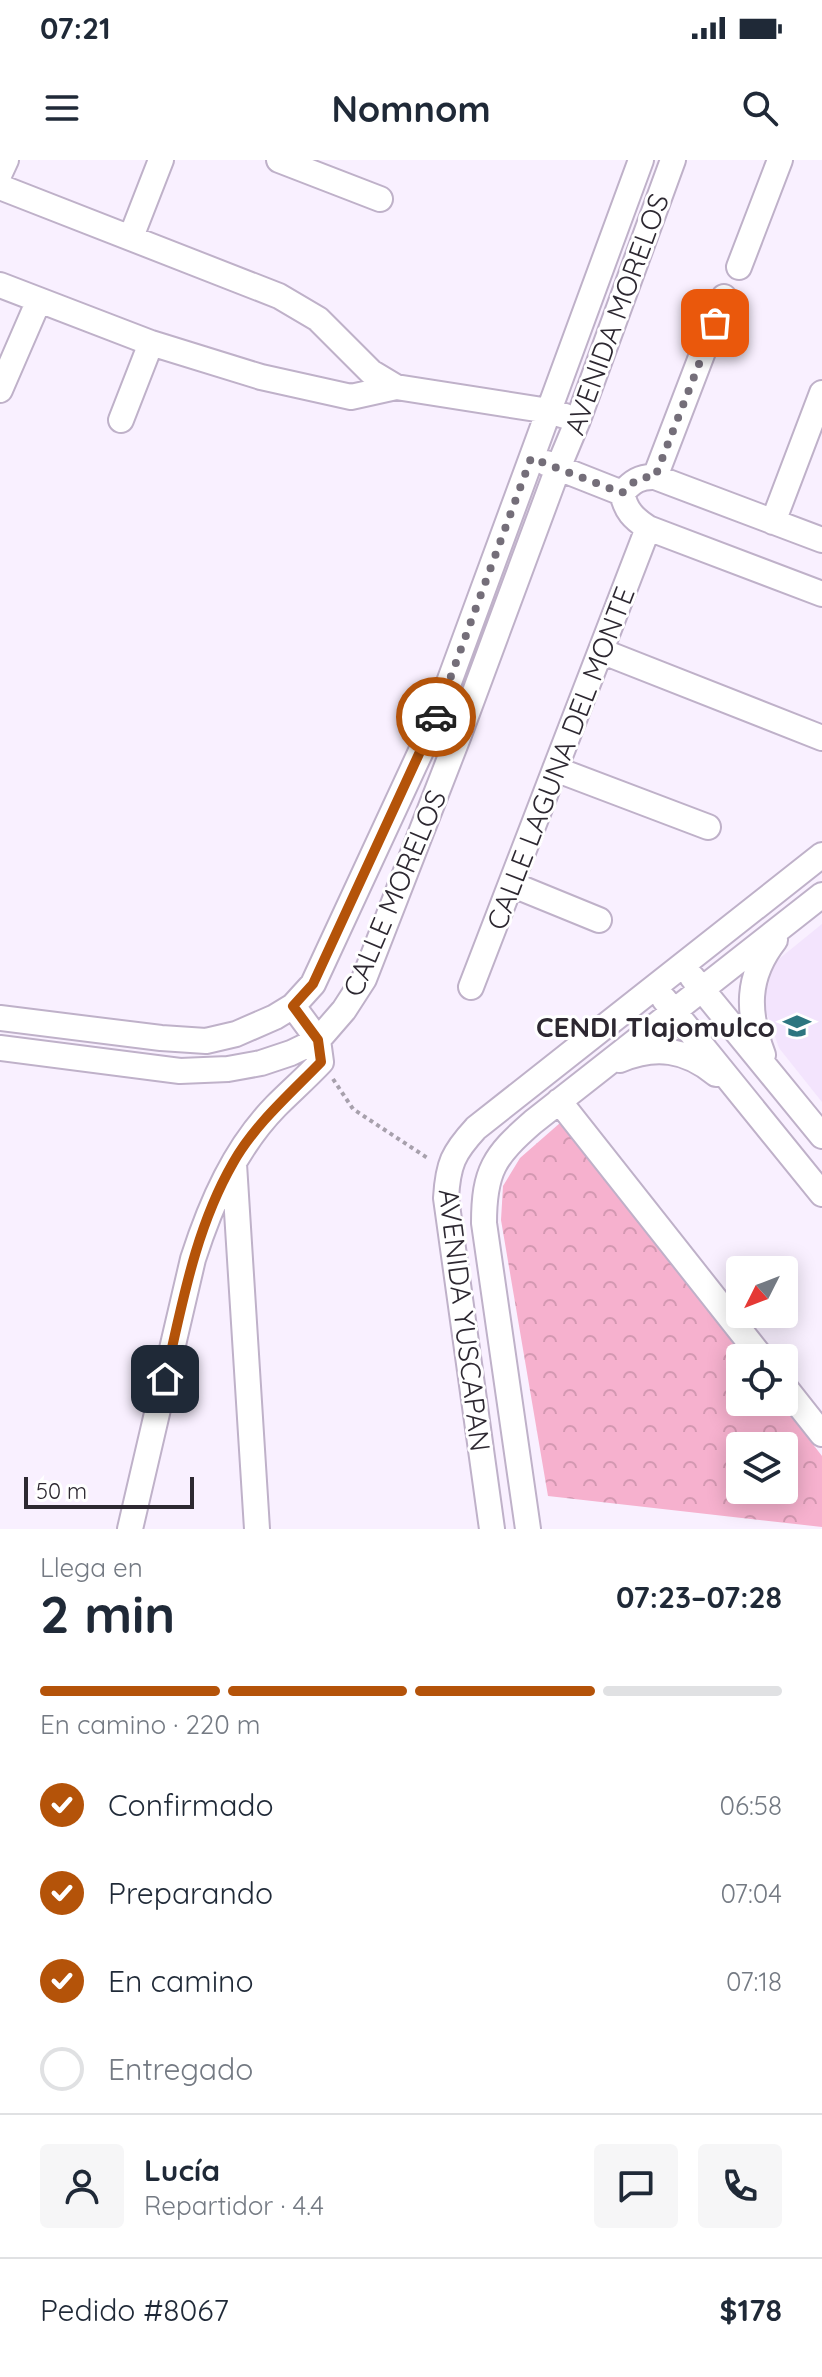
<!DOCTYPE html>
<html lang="es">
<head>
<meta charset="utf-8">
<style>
  body { margin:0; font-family:Quicksand,sans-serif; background:#f6f6f7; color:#1f2937; height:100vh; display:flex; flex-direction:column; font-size:30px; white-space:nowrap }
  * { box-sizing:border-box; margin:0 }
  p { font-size:26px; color:#747a83 }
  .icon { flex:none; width:44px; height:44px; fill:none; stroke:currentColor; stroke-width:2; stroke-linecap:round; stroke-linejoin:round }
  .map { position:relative; height:1369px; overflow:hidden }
  .drawer { display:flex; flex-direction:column; background:#fff; flex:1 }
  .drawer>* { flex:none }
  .needle { width:52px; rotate:228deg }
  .tools { position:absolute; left:726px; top:1096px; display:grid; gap:16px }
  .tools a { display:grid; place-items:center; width:72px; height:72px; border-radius:8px; background:#fff; box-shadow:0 4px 20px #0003; font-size:40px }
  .scale { position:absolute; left:24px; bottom:20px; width:170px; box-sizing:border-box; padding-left:8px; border:4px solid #2d2831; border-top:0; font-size:22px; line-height:28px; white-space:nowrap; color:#2d2831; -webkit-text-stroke:6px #fff; paint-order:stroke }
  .pin { position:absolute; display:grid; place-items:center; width:68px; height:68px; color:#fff; margin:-34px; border-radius:16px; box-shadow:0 4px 12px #0006 }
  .courier { position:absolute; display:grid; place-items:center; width:80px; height:80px; margin:-40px; border:6px solid #b45309; border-radius:50%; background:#fff; color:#222; box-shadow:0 2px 10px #0007 }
  .head em { font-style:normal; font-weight:800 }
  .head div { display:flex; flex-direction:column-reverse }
  .head { display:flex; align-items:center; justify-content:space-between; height:136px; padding:0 40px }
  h1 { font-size:52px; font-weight:800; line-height:60px }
  .bar { display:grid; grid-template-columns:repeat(4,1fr); gap:12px 8px; align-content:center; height:96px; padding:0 40px }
  .bar i { height:10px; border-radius:6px; background:#e0e1e3 }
  .bar .on { background:#b45309 }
  .bar p { grid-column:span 4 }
  .line { display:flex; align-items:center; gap:20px; padding:0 40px; border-top:2px solid #e0e1e3 }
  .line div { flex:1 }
  .round { display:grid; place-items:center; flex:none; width:84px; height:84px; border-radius:8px; background:#f6f6f7 }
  ol { padding:0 40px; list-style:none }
  li { display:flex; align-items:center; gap:24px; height:88px }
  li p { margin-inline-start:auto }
  li .icon { padding:8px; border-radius:50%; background:#b45309; color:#fff; stroke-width:4 }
  li:last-child { color:#747a83 }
  li i { width:44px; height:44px; border:4px solid #e0e1e3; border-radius:50% }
  .status { display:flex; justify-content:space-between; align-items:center; height:56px; padding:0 40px; background:#fff; direction:ltr }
  .status svg { height:22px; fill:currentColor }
  header { display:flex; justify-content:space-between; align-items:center; height:104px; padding:0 40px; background:#fff; font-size:36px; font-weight:800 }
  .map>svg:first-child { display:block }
  .built { fill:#f3e4fd }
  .forest { fill:url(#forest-crowns); fill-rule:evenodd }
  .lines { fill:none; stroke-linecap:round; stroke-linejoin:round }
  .minor-casing { stroke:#bfb1c9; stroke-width:28 }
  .path { stroke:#a7a0ac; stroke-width:4; stroke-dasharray:4 4; stroke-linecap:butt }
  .minor { stroke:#fff; stroke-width:24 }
  .done { stroke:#746e79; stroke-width:8; stroke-dasharray:0 14.4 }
  .route { stroke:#b45309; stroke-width:10 }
  .labels { text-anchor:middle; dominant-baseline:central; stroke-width:6; stroke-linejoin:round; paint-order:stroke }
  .street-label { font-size:28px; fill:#2d2831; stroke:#fff }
  .poi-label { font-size:28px; font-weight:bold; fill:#2d2831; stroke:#fff; text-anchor:end }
</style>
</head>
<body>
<div class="status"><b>07:21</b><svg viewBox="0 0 49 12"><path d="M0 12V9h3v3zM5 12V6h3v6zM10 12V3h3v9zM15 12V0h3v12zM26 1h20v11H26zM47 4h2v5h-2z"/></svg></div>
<header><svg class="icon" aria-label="menu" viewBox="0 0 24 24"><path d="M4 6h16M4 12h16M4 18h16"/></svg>Nomnom<svg class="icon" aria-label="search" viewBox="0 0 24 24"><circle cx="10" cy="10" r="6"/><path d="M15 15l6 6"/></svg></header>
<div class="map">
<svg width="822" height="1369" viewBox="0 0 822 1369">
  <defs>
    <pattern id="forest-crowns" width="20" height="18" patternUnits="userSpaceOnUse" patternTransform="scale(2)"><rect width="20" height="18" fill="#f6b1ce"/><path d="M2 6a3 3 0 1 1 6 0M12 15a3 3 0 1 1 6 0" fill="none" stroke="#d398b1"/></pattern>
  </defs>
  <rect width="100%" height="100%" fill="#f9f0ff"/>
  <path class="built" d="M822,764V942L779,888L763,843L774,803Z"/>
  <path class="forest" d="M560,963L745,1198H740V1242H780L822,1296V1367L548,1336L501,1060L503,1026L520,998ZM740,1286H784V1330H740Z"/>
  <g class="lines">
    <g class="minor-casing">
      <path id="minor" d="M279,0L380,39
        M0,13L6,0
        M0,27L279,136L318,159L371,212L396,227
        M131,77L161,0
        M739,107L780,0
        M0,125L151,183L261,217L351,237L396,227L549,251L565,256
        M0,230L39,140
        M121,260L151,183
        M546,303L622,333
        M655,317L724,137
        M622,333C626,351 633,358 648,368L822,434
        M622,333C632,322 640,316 655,317L822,380
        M773,362L822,233
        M601,491L822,578
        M555,609L708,667
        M511,724L599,760
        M692,817L822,976
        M471,827L648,368
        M664,839L822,1034
        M0,858L161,878L206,881L236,874L275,857L293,846L313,824L434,563L641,0
        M0,888L180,911L228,909L261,903L291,893L318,880L344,850L364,819L459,575L558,308L578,260L673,0
        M763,895C747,852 746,817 775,780
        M620,900C655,885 686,889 716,914
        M559,941L762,1198
        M234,1004L257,1369
        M784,1226L822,1274
        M130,1369L193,1099C211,1043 235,988 276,946C291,931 307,917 321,902L318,880L293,846
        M492,1369L446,1038C448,1004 453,993 476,968L822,695
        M528,1369L484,1063C484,1011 494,996 533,962L822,735"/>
    </g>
    <path class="path" d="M333,919L353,949L429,999"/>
    <use href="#minor" class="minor"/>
  </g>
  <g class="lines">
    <path class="done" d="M436,557L531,298L622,333C632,322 640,316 655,317L715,163"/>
    <path class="route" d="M165,1219C182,1145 195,1069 233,1003C255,964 290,934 321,902L318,880L293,846L313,824L436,557"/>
  </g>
  <defs>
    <g id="school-bare" transform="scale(2.16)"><path d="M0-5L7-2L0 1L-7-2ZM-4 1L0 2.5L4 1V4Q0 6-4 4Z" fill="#2d7580" stroke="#fff" stroke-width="2.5" paint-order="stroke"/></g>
  </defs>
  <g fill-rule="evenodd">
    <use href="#school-bare" x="797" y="866"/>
  </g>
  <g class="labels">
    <g class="street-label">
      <text transform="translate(616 154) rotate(-70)">AVENIDA MORELOS</text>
      <text transform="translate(560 598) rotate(-69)">CALLE LAGUNA DEL MONTE</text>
      <text transform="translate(394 733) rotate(-67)">CALLE MORELOS</text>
      <text transform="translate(465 1160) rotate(83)">AVENIDA YUSCAPAN</text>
    </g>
    <g class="poi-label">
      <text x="775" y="866">CENDI Tlajomulco</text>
    </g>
  </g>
</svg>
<div class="tools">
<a><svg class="needle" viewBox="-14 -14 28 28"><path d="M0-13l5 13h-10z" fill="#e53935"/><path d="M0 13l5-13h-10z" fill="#747a83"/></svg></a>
<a><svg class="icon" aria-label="locate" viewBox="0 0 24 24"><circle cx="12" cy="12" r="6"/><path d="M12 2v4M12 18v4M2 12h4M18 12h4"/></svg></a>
<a><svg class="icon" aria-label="layers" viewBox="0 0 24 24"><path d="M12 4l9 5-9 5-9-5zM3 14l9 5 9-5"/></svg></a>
</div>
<div class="scale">50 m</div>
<div class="pin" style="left:715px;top:163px;background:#ea580c"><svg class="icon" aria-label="bag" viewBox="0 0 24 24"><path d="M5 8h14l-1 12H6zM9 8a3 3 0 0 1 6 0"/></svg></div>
<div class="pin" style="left:165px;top:1219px;background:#1f2937"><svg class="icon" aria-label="home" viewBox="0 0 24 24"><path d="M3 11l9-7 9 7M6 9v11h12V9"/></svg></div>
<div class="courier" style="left:436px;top:557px"><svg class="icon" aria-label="car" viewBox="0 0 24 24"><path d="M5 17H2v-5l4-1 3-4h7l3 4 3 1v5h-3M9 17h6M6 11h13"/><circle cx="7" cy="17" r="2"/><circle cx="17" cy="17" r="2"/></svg></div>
</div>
<section class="drawer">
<div class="head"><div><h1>2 min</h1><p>Llega en</p></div><em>07:23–07:28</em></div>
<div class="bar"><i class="on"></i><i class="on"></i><i class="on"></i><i></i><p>En camino · 220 m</p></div>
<ol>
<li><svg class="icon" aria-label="check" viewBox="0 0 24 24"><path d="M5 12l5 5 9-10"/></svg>Confirmado<p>06:58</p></li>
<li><svg class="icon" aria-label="check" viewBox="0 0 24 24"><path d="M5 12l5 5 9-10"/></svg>Preparando<p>07:04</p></li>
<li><svg class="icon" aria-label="check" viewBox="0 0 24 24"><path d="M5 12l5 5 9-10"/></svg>En camino<p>07:18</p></li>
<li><i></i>Entregado</li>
</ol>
<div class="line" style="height:144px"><a class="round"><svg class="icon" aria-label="person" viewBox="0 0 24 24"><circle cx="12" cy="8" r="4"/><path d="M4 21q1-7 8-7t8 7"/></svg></a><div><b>Lucía</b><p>Repartidor · 4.4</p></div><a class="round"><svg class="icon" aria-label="chat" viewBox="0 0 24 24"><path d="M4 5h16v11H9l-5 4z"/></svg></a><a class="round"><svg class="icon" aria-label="phone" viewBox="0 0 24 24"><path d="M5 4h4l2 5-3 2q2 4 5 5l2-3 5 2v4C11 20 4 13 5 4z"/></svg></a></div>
<div class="line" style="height:104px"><div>Pedido #8067</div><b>$178</b></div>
</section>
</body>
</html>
